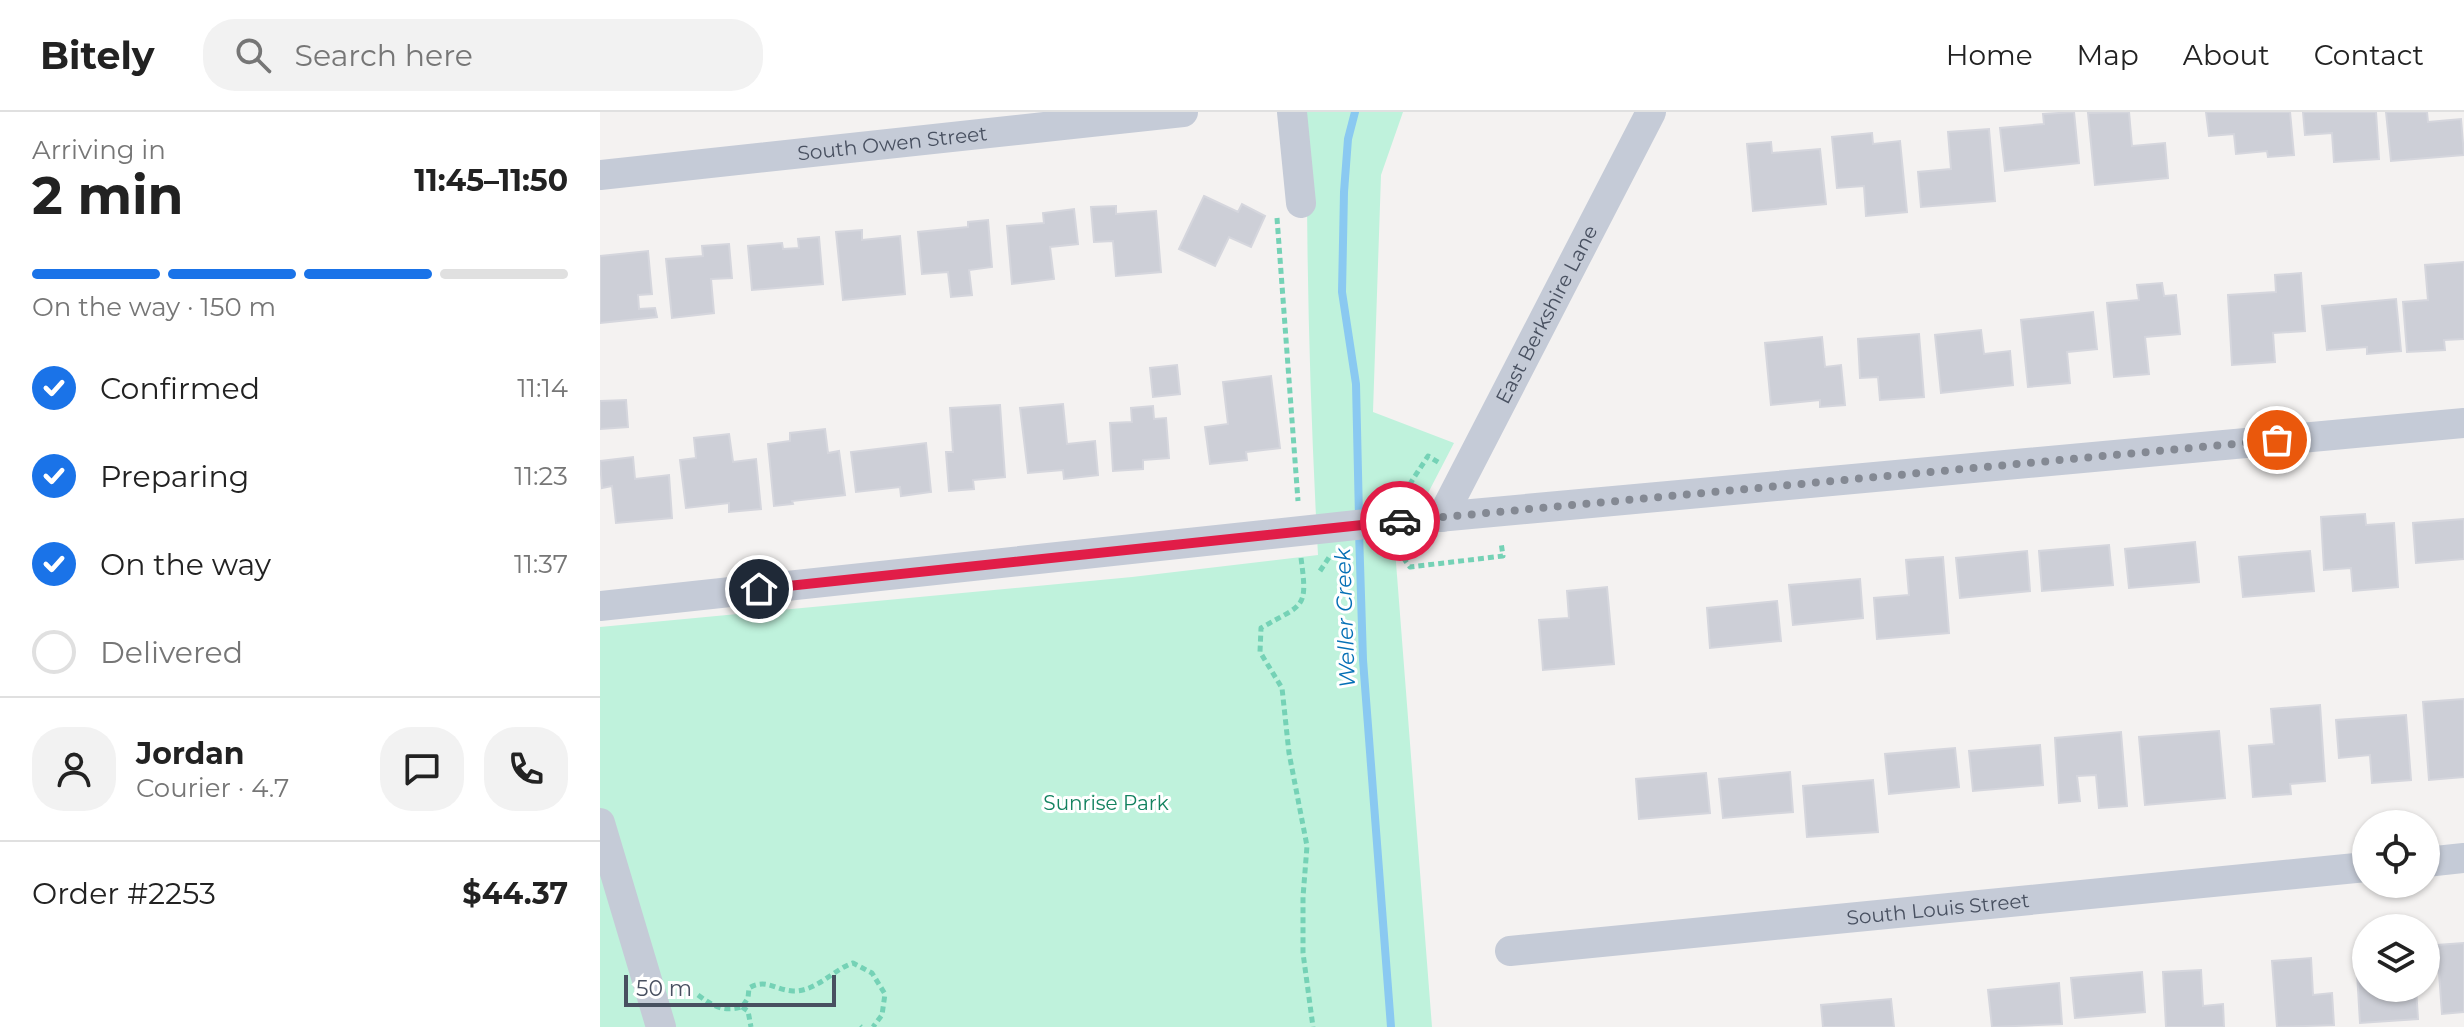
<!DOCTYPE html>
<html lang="en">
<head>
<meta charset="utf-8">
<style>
  body { margin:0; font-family:Montserrat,sans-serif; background:#f2f2f2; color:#222; height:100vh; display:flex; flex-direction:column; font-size:30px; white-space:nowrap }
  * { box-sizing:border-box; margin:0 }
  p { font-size:26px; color:#767676 }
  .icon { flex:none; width:44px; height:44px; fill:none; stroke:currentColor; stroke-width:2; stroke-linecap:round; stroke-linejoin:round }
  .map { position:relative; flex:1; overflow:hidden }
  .drawer { display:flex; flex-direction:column; background:#fff; width:600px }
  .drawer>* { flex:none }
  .tools { position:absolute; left:1752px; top:698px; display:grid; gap:16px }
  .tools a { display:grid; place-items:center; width:88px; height:88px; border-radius:50%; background:#fff; box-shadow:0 2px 6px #0004; font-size:40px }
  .scale { position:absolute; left:24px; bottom:20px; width:212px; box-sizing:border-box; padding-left:8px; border:4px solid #485060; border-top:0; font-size:22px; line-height:28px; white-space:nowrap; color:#485060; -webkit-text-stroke:6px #fff; paint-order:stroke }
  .pin { position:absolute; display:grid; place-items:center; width:68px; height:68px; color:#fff; margin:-34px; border:4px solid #fff; border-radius:50%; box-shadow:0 2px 8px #0007 }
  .courier { position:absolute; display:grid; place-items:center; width:80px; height:80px; margin:-40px; border:6px solid #e11d48; border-radius:50%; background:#fff; color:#222; box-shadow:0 2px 10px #0007 }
  .summary em { font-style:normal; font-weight:700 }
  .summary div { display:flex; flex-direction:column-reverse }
  .summary { display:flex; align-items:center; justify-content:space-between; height:136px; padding:0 32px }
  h1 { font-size:52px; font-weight:700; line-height:60px }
  .bar { display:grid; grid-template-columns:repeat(4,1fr); gap:12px 8px; align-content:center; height:96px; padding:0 32px }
  .bar i { height:10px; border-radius:6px; background:#e0e0e0 }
  .bar .current { background:#1a73e8 }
  .bar p { grid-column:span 4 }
  .line { display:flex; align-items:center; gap:20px; padding:0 32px; border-top:2px solid #e0e0e0 }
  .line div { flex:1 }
  .round { display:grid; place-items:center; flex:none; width:84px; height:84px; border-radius:32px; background:#f2f2f2 }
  ol { padding:0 32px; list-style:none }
  li { display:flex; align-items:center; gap:24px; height:88px }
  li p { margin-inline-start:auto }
  li .icon { padding:8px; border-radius:50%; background:#1a73e8; color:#fff; stroke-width:4 }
  li:last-child { color:#767676 }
  li i { width:44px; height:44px; border:4px solid #e0e0e0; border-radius:50% }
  header { display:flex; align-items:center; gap:48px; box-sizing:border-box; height:112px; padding:0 40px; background:#fff; border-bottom:2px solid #e0e0e0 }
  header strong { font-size:38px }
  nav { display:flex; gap:44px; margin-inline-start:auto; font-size:28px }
  .search { width:560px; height:72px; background:#f2f2f2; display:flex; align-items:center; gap:20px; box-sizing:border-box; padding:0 28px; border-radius:32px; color:#767676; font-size:30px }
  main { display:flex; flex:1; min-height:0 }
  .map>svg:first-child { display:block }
  .green { fill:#bff2dc }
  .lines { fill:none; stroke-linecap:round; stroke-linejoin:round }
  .stream { stroke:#8ac9f1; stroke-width:8 }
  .building { fill:#cdcfd7; stroke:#d5d6dd; stroke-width:2 }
  .path { stroke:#75d2b6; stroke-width:5; stroke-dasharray:6 4; stroke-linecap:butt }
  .minor { stroke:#c5cbd7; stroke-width:30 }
  .done { stroke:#848993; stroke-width:8; stroke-dasharray:0 14.4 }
  .route { stroke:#e11d48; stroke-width:10 }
  .labels { text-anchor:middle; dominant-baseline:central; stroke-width:6; stroke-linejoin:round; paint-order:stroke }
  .street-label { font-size:20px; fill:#485060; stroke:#fff }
  .park-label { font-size:20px; fill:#13825f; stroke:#fff }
  .water-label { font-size:22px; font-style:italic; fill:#0570b6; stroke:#fff }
</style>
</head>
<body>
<header>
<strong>Bitely</strong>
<div class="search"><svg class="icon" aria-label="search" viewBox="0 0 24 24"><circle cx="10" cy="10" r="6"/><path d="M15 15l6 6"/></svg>Search here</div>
<nav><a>Home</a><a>Map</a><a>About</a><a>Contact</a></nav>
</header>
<main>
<section class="drawer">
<div class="summary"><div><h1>2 min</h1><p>Arriving in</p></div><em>11:45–11:50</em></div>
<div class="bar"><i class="current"></i><i class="current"></i><i class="current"></i><i></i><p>On the way · 150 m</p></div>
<ol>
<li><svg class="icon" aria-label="check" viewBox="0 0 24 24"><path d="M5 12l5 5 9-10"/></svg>Confirmed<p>11:14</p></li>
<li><svg class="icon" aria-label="check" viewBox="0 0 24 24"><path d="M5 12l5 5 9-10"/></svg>Preparing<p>11:23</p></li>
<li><svg class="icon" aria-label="check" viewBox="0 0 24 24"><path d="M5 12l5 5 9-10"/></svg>On the way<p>11:37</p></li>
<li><i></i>Delivered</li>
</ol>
<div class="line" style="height:144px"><a class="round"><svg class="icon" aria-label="person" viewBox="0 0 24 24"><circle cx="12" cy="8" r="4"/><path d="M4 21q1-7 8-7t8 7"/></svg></a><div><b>Jordan</b><p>Courier · 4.7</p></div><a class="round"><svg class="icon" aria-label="chat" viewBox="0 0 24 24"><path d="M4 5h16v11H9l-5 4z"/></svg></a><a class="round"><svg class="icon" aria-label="phone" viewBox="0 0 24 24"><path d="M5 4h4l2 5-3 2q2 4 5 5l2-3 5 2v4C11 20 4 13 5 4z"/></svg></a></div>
<div class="line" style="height:104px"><div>Order #2253</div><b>$44.37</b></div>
</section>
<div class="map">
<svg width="1864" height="915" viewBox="0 0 1864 915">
  <rect width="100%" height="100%" fill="#f4f2f1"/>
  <path class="green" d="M707,0H803L781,63L773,300L854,331L827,383L816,392L792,399L832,915H0V515L532,465L718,443C710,296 706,148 707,0Z"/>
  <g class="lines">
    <path class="stream" d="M755,0L748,27L744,80L742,180L756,272L759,405
      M759,419L763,548L791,915"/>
  </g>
  <path class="building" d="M1474,0L1479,51L1405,59L1400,16L1444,12L1443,2Z
    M1529,0L1532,34L1565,31L1568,66L1495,73L1488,1Z
    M1606,0H1690L1694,43L1668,45L1667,39L1636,42L1634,22L1609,24Z
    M1703,0H1776L1779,47L1734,50L1732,21L1705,23Z
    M1786,0H1827L1828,10L1861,7L1864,43L1791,49Z
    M1389,17L1395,89L1321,95L1318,60L1351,57L1348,20Z
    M1272,21L1273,32L1300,29L1307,100L1266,104L1264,74L1237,76L1232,25Z
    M1171,30L1172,41L1220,37L1226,92L1153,99L1147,32Z
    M604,84L638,100L642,92L665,104L651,135L629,125L615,154L579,137Z
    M516,94V102L556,99L561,160L516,164L513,129L494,130L491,95Z
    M474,97L478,132L450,135L454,167L412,172L407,114L444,111L443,101Z
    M388,108L392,155L369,158L372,183L351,185L348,160L322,162L318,120L368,115V110Z
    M262,118V128L300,124L305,182L243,188L236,120Z
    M219,125L223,172L152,178L148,134L182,131L183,137L199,136L198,127Z
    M129,132L132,166L111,167L114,201L72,206L66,147L103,144L102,134Z
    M48,139L52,182L38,183L39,197L55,196L57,205L0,211V144Z
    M1864,150V227L1844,228L1845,238L1807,240L1803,190L1828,188L1825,153Z
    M1701,161L1705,219L1673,221L1675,250L1632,253L1628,183L1676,180L1675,163Z
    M1562,171L1564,184L1576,183L1580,222L1545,225L1549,262L1514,265L1507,191L1539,188L1537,173Z
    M1796,187L1801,239L1767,242V235L1727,238L1722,194Z
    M1493,200L1497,237L1467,240L1470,271L1428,275L1421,208Z
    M1381,218L1384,242L1410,239L1413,273L1341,281L1335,223Z
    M1319,222L1324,285L1280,288L1278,265L1260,266L1258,227Z
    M1222,225L1225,255L1241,253L1245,293L1220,295V288L1171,293L1165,231Z
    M577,253L580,282L553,285L550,256Z
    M671,264L680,336L646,340L647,348L610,352L605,315L628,312L623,270Z
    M26,288L28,315L0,317V289Z
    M463,292L467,332L495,329L498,363L464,367L463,358L428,361L420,296Z
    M400,293L405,365L373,368L374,377L349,379L346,340H353L350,296Z
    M553,294L554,307L566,306L569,346L543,348V357L513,359L510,311L532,310L531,296Z
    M225,317L228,341L239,339L245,383L192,389L193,392L174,394L168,332L190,329V321Z
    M129,322L133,350L156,347L161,397L129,400V391L86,396L80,348L96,346L94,326Z
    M326,331L331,380L301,384L300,375L256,380L251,340Z
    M33,345L35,367L69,363L72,406L16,411L12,374L2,376L0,349Z
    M1765,402L1766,413L1794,411L1798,475L1753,479L1751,456L1724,458L1721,405Z
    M1864,407V447L1816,451L1813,411Z
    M1595,430L1599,470L1529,476L1525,437Z
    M1509,433L1513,473L1442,479L1439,439Z
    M1427,439L1430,479L1360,486L1356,446Z
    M1710,439L1714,479L1643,485L1639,445Z
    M1343,445L1349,521L1277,527L1274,486L1309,483L1306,448Z
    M1260,467L1263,506L1193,513L1189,473Z
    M1007,475L1014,552L943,558L939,508L969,506L967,479Z
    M1177,489L1181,529L1110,536L1107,496Z
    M1864,587V665L1829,668L1823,590Z
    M1720,593L1725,669L1690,672L1691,682L1653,685L1649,634L1674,632L1671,597Z
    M1806,603L1811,668L1772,671L1770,643L1739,646L1736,608Z
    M1619,619L1625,686L1545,693L1539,625Z
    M1521,620L1527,694L1499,696L1496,663L1477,664L1480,689L1459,691L1455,626Z
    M1440,633L1443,673L1373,679L1369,639Z
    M1355,636L1359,675L1289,682L1285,642Z
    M1190,660L1193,700L1123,706L1119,667Z
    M1106,661L1110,701L1039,707L1036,667Z
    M1273,668L1278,720L1207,725L1203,674Z
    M1864,831V900L1842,902L1837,833Z
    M1766,842V876H1816L1818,907L1760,911L1756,843Z
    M1711,846L1713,883L1732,881L1734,913L1677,915L1672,849Z
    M1601,858L1603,894L1623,892L1624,915H1566L1563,860Z
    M1542,860L1545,900L1475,906L1471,866Z
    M1459,871L1462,912L1392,915L1388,878Z
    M1291,887L1294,915H1223L1221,893Z"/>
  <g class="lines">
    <path class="path" d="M677,106L698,389
      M804,381L828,344L841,352
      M796,440H799L810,455L903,444L901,430
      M701,446C708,498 704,491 661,516L660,540L682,576L689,641L707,734L703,785V841L713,915
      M720,459L730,444
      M98,883C113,894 122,900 142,895L148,886L149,876C166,866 175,878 193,879C216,880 234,857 253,851L272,861L285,882L282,903L273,915
      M142,895L148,899L151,915
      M260,914L261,915"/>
    <g class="minor">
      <path d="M692,0L701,91"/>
      <path id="s1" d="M0,63L583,0"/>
      <path id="s2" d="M842,405L1051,0"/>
      <path d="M0,494L784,410L1864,311"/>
      <path d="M0,711L61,915"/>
      <path d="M1826,750L1864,746"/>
      <path id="s3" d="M910,839L1766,755"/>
    </g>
  </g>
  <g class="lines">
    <path class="done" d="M800,409L1677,328"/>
    <path class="route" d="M159,477L800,409"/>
  </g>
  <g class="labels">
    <g class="street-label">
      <text stroke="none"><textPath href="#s1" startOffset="294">South Owen Street</textPath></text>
      <text stroke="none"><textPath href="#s2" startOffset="228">East Berkshire Lane</textPath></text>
      <text stroke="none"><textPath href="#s3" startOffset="430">South Louis Street</textPath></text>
    </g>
    <g class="park-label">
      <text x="506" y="691">Sunrise Park</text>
    </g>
    <g class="water-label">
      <text transform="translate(745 506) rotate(-92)">Weller Creek</text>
    </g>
  </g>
</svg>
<div class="tools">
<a><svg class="icon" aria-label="locate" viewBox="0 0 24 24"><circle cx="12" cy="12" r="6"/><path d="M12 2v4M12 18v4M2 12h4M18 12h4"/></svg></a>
<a><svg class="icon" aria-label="layers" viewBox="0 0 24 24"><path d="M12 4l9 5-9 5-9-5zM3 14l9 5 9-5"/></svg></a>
</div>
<div class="scale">50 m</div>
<div class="pin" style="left:1677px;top:328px;background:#ea580c"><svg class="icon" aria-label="bag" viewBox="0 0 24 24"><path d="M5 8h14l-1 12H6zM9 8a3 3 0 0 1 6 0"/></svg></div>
<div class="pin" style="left:159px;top:477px;background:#1f2937"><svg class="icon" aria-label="home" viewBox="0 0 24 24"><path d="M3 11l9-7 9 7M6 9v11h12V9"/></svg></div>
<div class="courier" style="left:800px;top:409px"><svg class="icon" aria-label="car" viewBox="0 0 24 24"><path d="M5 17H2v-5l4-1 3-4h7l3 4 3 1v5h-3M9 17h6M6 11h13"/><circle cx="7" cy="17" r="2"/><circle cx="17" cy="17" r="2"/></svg></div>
</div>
</main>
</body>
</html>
